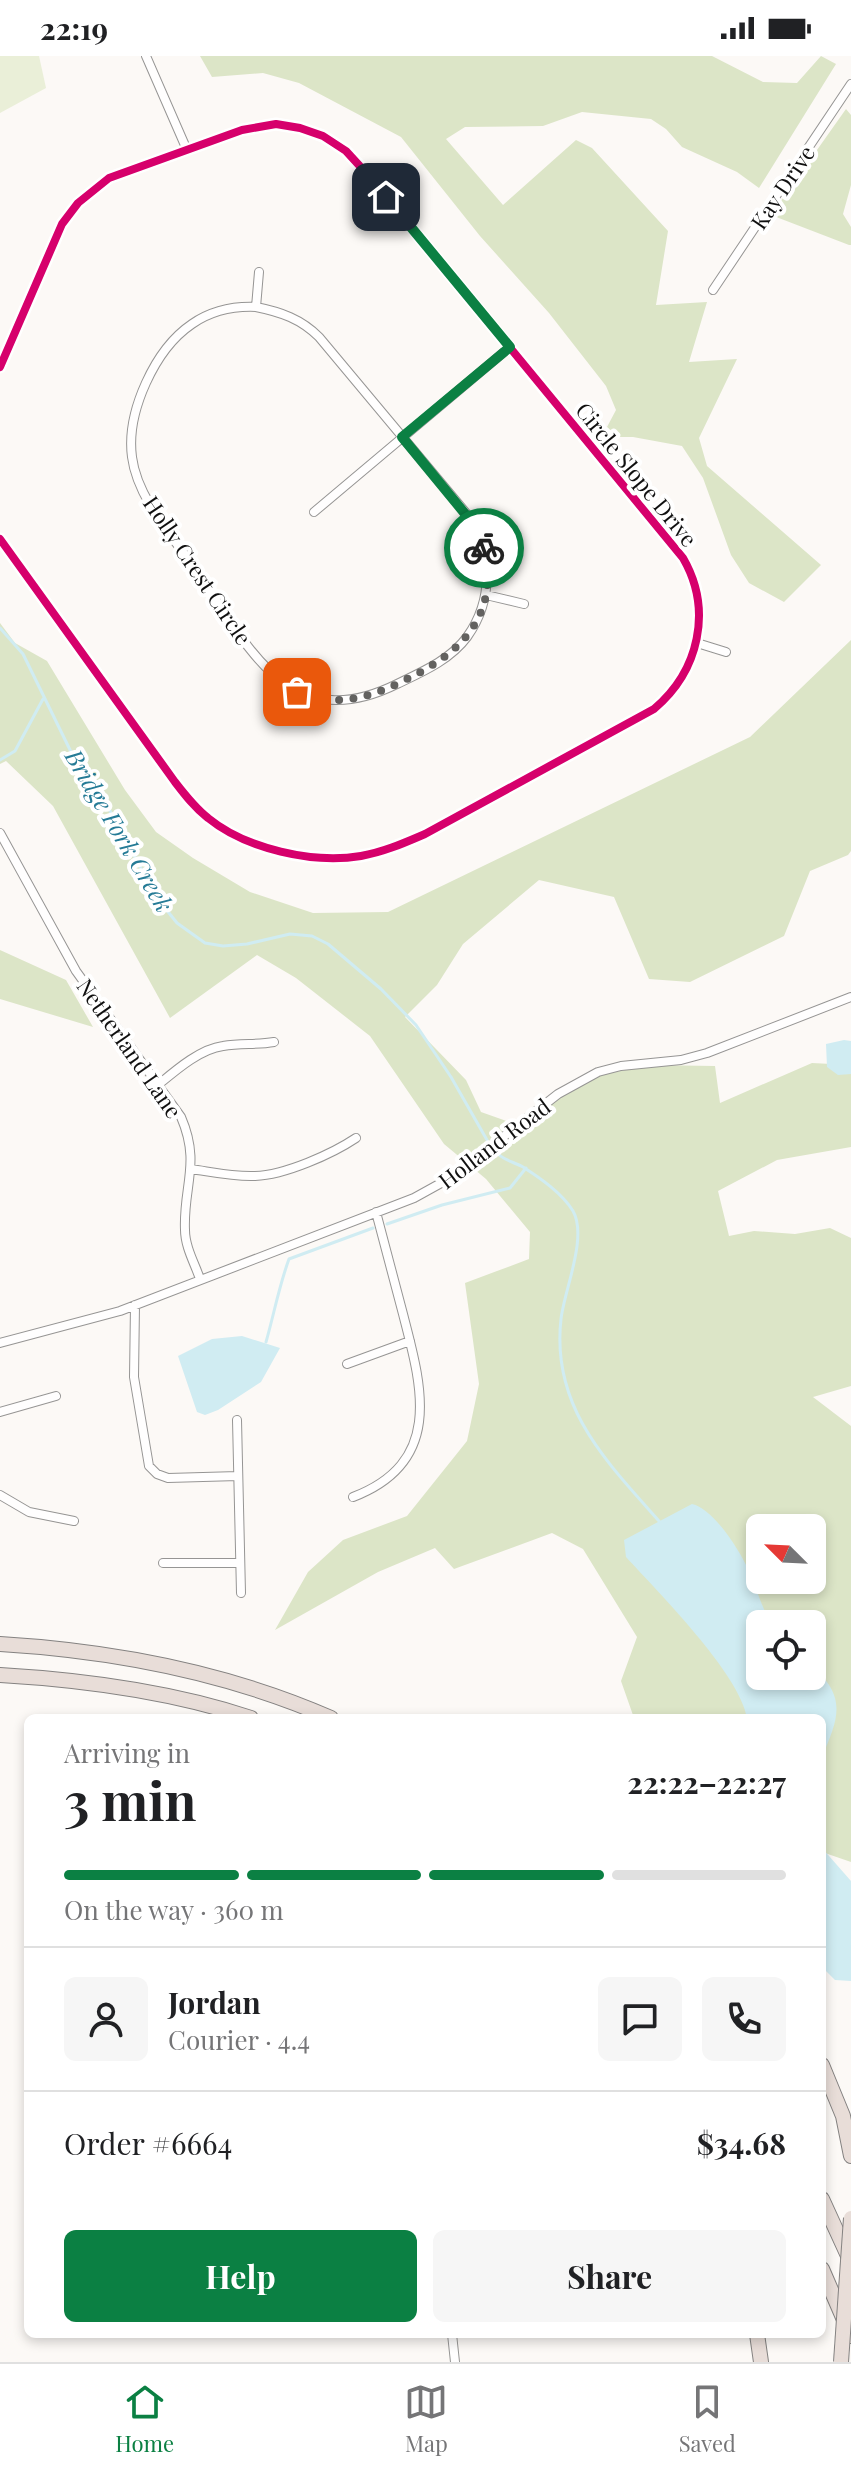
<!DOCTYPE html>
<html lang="en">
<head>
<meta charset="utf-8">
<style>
  body { margin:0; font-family:"Playfair Display",serif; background:#f6f6f6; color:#202124; height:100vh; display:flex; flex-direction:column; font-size:30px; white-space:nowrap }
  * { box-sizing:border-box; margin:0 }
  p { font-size:26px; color:#757577 }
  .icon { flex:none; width:44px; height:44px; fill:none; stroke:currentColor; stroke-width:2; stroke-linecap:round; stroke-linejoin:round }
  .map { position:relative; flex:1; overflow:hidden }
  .side { position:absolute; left:24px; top:1658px; width:802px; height:624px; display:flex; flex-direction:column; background:#fff; border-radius:12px; box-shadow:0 4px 12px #0003 }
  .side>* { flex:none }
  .needle { width:52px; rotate:294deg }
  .tools { position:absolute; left:746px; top:1458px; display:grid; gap:16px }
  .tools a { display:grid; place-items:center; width:80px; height:80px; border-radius:12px; background:#fff; box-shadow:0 4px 12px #0003; font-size:40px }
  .pin { position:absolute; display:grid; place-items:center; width:68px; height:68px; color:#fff; margin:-34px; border-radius:16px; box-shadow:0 4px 12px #0006 }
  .courier { position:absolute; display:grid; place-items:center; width:80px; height:80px; margin:-40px; border:6px solid #0b8043; border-radius:50%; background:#fff; color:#222; box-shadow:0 2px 10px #0007 }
  .overview em { font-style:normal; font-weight:700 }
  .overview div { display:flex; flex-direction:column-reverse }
  .overview { display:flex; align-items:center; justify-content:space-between; height:136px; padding:0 40px }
  h1 { font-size:52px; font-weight:700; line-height:60px }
  .bar { display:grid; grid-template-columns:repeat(4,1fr); gap:12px 8px; align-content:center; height:96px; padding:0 40px }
  .bar i { height:10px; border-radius:6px; background:#e0e0e0 }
  .bar .active { background:#0b8043 }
  .bar p { grid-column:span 4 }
  .line { display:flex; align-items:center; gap:20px; padding:0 40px; border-top:2px solid #e0e0e0 }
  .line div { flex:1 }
  .round { display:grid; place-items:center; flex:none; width:84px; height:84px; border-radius:12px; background:#f6f6f6 }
  .cta { display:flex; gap:16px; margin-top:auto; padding:16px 40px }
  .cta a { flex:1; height:92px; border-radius:12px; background:#0b8043; color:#fff; font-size:32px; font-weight:700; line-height:92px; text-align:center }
  .cta a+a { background:#f6f6f6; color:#202124 }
  .status { display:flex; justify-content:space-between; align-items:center; height:56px; padding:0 40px; background:#fff; direction:ltr }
  .status svg { height:22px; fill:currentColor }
  .menu { display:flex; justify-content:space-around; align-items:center; height:112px; border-top:2px solid #e0e0e0; background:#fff; font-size:22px; color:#757577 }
  .menu a { display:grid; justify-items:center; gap:4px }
  .menu .active { color:#0b8043 }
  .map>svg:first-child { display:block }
  .green { fill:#eaefd8 }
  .forest { fill:#dce5c7; fill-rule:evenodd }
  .water { fill:#d0ecf2 }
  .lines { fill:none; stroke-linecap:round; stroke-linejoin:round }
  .stream { stroke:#d0ecf2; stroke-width:3 }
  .minor-casing { stroke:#969594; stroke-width:10 }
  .motorway-casing { stroke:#848281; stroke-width:16 }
  .minor { stroke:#fffefe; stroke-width:8 }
  .motorway { stroke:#e8ddd8; stroke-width:14 }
  .motorway-bridge-casing { stroke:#848281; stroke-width:16; stroke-linecap:butt }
  .motorway-bridge { stroke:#e8ddd8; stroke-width:14 }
  .cycleway-casing { stroke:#fff; stroke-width:13 }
  .cycleway { stroke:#d6006c; stroke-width:8 }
  .done { stroke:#636260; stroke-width:8; stroke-dasharray:0 14.4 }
  .route { stroke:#0b8043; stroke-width:10 }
  .labels { text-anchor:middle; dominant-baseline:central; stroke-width:8; stroke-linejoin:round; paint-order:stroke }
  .street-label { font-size:22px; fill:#101010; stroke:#fff }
  .water-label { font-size:24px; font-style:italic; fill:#257b96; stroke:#fff }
</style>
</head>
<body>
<div class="status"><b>22:19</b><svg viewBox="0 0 49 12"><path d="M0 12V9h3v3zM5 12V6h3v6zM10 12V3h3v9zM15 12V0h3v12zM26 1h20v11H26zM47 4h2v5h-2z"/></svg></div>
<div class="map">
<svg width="851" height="2306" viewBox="0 0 851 2306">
  <rect width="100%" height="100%" fill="#fcf9f6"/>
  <path class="green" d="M0,0H39L46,32L0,57Z"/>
  <path class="forest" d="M200,0H712L763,26L797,27L821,0L836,8L759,132L737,116L682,91L666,73L651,63L582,56L543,70L465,71L446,83L503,149L576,84L592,92L668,175L656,249L707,246L689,306L737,303L699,382L707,410L821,509L784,546L749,527L731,499L703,422L682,390L633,381H618L607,371L616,354L606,330L549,257L480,180L401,81L299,27L263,17L212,21Z
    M846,53L851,59V129L843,158L851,171V189H849L771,159Z
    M0,567L15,587L47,605L125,734L156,776L193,802L250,836L313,857L388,856L750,681L851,584V795L848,799L810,815L784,880L690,926L649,923L614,841L539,824L463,888L437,929L405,961L466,1024L481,1056L515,1068L573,1025L649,1009L715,1010L720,1047L812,1007L851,1009V1091L777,1104L718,1135L729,1180L754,1175L795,1178L830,1172L851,1182V1330L813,1341L851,1370V1806L822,1796V1662H634L621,1625L637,1581L583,1493L552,1477L454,1513L435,1492L378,1516L275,1574L308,1516L343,1484L407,1460L467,1385L479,1328L465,1227L529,1203L530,1176L486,1123L444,1088L370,980L296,922L257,899L170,962L53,750L6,705L0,708ZM760,1472H812V1524H760ZM760,1568H812V1620H760Z
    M0,894L66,924L93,971L0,943Z"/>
  <path class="water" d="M844,984L851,985V1018L838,1019L827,1011L826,988Z
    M242,1280L280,1292L261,1326L218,1354L205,1359L197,1356L178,1300L212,1283Z
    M692,1448C714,1453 740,1495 749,1515C757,1533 761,1551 772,1568H760V1620H812V1610C848,1642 838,1662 822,1701V1662H747C740,1618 658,1536 626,1501L624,1484Z
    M822,1792L851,1825V1925L835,1924L822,1911Z"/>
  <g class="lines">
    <path class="stream" d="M0,572L23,598L75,704L96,729L157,842L177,867L205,887L223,890L247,888L290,878L312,880L328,888L381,933L416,969L451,1021L487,1084
      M0,704L15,695L43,643
      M497,1097C505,1105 514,1106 523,1111C540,1122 562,1137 573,1155C588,1181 564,1235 561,1263C551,1351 606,1405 659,1465
      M387,1168L442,1149L510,1132L526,1112
      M266,1286C274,1258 279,1230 289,1203L373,1172"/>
    <g class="minor-casing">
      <path id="minor" d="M146,0L187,94
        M713,234L851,28
        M256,251C281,256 301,263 319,281L466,457C493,495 494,543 467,581C450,604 422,616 397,628C286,683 247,587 194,511C171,479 137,441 132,401C126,356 155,293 192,268C211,255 233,250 256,251Z
        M256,251L259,216
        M0,311L62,168L78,147L109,122L242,74L276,68L300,72L323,80L346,95L368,119L683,502C713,554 699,615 654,653L425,778C404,787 384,796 361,800C313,808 246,793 208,762C195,752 185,739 175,726L0,483
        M314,456L510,291
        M486,539L524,548
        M697,587L726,596
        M0,777L76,915L181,1061C201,1107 183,1130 185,1174C185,1191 195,1208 200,1223
        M158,1029C176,1014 200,993 223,990C241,987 257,989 274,986
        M191,1113C212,1116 234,1121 255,1120C285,1119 332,1098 356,1082
        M135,1249L134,1321L149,1410L157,1418L168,1422L238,1420
        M0,1287L120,1255L414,1142L452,1121L558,1038L598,1016L621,1010L681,1004L707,997L851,941
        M347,1308L410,1285
        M0,1356L56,1340
        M237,1364L241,1537
        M0,1439L29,1456L74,1465
        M353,1441C444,1406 422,1331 403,1258C394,1224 385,1190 376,1156
        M163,1507H240
        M452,2278L455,2306"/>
    </g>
    <g class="motorway-casing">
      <path id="motorway" d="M0,1588C115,1595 226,1616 331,1662
        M0,1619C85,1624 170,1635 251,1662
        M822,2009L843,2060L851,2100
        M822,2143L849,2202
        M822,2213L851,2280
        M757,2278L761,2306"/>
    </g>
    <use href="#minor" class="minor"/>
    <use href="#motorway" class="motorway"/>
    <g class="motorway-bridge-casing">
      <path id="motorway-bridge" d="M841,2306L851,2162"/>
    </g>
    <use href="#motorway-bridge" class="motorway-bridge"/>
    <g class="cycleway-casing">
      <path id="cycleway" d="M0,311L62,168L78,147L109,122L242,74L276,68L300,72L323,80L346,95L368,119L683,502C713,554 699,615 654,653L425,778C404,787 384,796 361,800C313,808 246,793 208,762C195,752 185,739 175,726L0,483"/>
    </g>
    <use href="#cycleway" class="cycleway"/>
  </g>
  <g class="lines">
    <path class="done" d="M297,636C334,652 369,642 403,625C460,598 500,561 484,492"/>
    <path class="route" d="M386,141L510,291L402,381L471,465L484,492"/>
  </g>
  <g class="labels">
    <g class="street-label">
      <text transform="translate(782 131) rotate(-56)">Kay Drive</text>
      <text transform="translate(637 418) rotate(51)">Circle Slope Drive</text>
      <text transform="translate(198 514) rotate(56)">Holly Crest Circle</text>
      <text transform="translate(130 992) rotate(55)">Netherland Lane</text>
      <text transform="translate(494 1087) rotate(-37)">Holland Road</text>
    </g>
    <g class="water-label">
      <text transform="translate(120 774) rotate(59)">Bridge Fork Creek</text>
    </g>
  </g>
</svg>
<div class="tools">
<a><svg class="needle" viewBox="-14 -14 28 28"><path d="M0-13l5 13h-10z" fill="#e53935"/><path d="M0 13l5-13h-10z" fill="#757577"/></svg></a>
<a><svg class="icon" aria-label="locate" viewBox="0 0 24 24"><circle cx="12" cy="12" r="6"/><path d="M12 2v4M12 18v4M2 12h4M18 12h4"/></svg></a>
</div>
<div class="pin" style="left:297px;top:636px;background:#ea580c"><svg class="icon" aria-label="bag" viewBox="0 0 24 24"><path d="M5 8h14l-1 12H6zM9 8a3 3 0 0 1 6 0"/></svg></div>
<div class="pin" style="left:386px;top:141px;background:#1f2937"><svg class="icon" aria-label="home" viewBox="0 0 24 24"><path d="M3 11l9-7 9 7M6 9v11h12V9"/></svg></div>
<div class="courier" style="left:484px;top:492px"><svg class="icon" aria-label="bike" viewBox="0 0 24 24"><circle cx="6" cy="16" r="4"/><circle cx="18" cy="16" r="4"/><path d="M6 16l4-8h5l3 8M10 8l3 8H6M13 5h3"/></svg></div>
<section class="side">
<div class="overview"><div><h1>3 min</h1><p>Arriving in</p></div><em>22:22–22:27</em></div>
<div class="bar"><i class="active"></i><i class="active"></i><i class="active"></i><i></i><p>On the way · 360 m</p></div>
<div class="line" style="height:144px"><a class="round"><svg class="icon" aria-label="person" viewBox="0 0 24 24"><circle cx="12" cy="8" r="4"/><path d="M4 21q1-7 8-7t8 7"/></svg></a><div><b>Jordan</b><p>Courier · 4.4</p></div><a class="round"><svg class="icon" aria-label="chat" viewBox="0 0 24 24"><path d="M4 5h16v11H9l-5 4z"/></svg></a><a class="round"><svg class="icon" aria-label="phone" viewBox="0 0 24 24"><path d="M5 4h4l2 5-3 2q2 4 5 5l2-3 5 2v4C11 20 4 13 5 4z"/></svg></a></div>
<div class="line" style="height:104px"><div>Order #6664</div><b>$34.68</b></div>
<div class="cta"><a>Help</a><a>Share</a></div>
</section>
</div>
<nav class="menu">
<a class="active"><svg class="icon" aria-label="home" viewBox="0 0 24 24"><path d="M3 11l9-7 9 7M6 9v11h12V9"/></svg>Home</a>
<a><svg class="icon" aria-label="map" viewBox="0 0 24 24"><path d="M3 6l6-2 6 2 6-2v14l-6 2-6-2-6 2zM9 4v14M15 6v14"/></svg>Map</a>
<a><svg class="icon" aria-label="saved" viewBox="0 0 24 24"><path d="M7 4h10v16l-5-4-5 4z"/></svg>Saved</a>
</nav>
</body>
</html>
